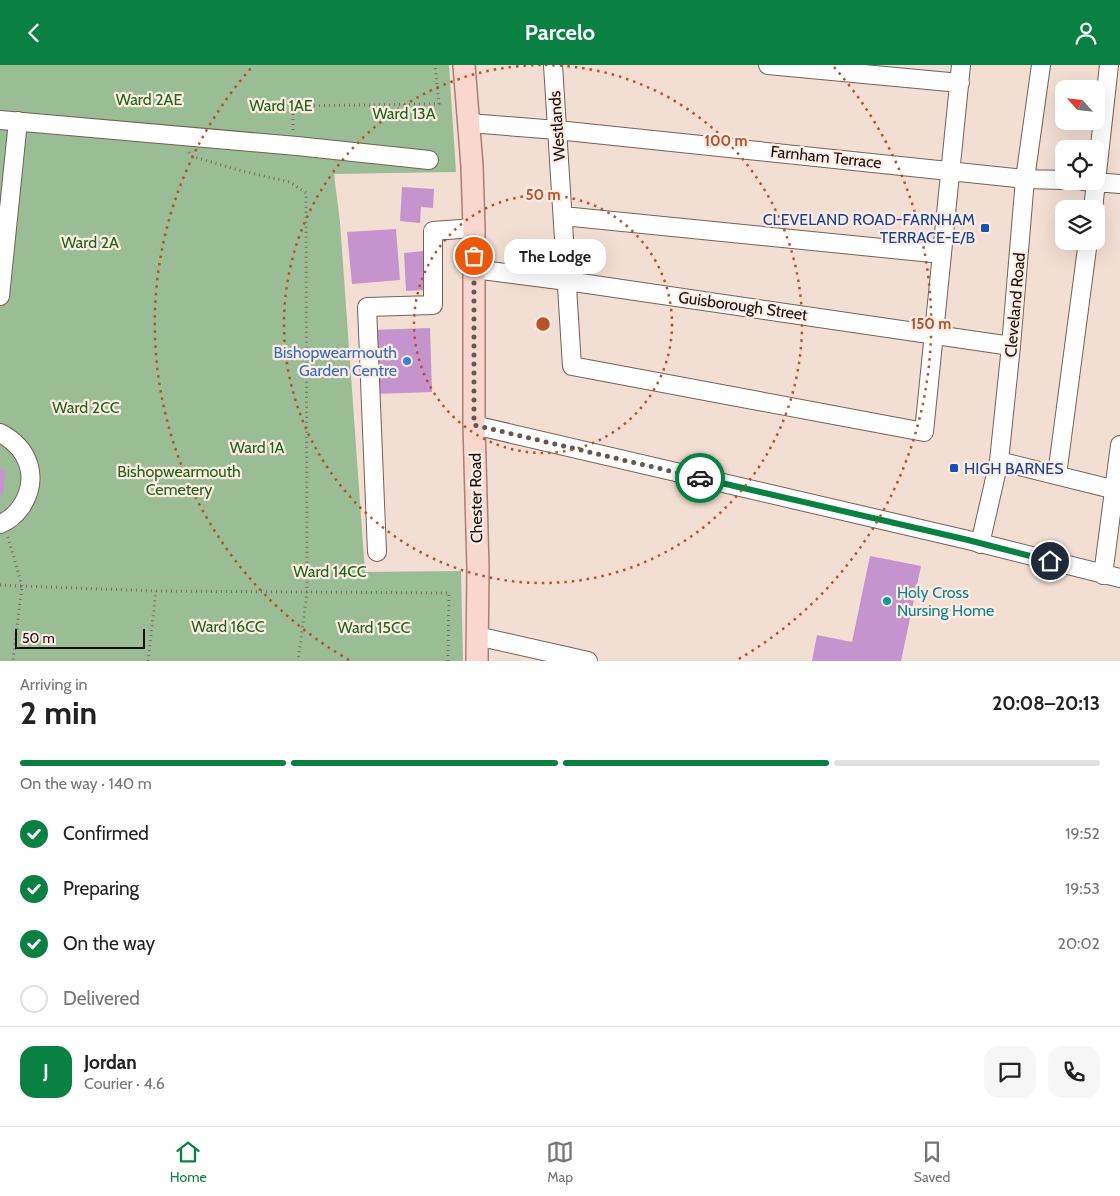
<!DOCTYPE html>
<html lang="en">
<head>
<meta charset="utf-8">
<style>
  body { margin:0; font-family:Cabin,sans-serif; background:#f6f6f6; color:#222; height:100vh; display:flex; flex-direction:column; font-size:19px; white-space:nowrap }
  * { box-sizing:border-box; margin:0 }
  p { font-size:16px; color:#767676 }
  .icon { flex:none; width:28px; height:28px; fill:none; stroke:currentColor; stroke-width:2; stroke-linecap:round; stroke-linejoin:round }
  .map { position:relative; height:596px; overflow:hidden }
  .details { display:flex; flex-direction:column; background:#fff; flex:1 }
  .details>* { flex:none }
  .needle { width:32px; rotate:297deg }
  .buttons { position:absolute; left:1055px; top:15px; display:grid; gap:10px }
  .buttons a { display:grid; place-items:center; width:50px; height:50px; border-radius:10px; background:#fff; box-shadow:0 5px 20px #0002; font-size:25px }
  .scale { position:absolute; left:15px; bottom:12px; width:130px; box-sizing:border-box; padding-left:5px; border:2px solid #160f0c; border-top:0; font-size:14px; line-height:18px; white-space:nowrap; color:#160f0c; -webkit-text-stroke:4px #fdece3; paint-order:stroke }
  .pin { position:absolute; display:grid; place-items:center; width:42px; height:42px; color:#fff; margin:-21px; border:2px solid #fff; border-radius:50%; box-shadow:0 1px 5px #0007 }
  .courier { position:absolute; display:grid; place-items:center; width:50px; height:50px; margin:-25px; border:4px solid #0b8043; border-radius:50%; background:#fff; color:#222; box-shadow:0 1px 6px #0007 }
  .bubble { position:absolute; height:35px; border-radius:15px; background:#fff; box-shadow:0 5px 20px #0002; font-size:16px; font-weight:700; line-height:35px; text-align:center }
  .summary em { font-style:normal; font-weight:700 }
  .summary div { display:flex; flex-direction:column-reverse }
  .summary { display:flex; align-items:center; justify-content:space-between; height:85px; padding:0 20px }
  h1 { font-size:32px; font-weight:700; line-height:38px }
  .bar { display:grid; grid-template-columns:repeat(4,1fr); gap:8px 5px; align-content:center; height:60px; padding:0 20px }
  .bar i { height:6px; border-radius:4px; background:#e0e0e0 }
  .bar .on { background:#0b8043 }
  .bar p { grid-column:span 4 }
  .line { display:flex; align-items:center; gap:12px; padding:0 20px; border-top:1px solid #e0e0e0 }
  .line div { flex:1 }
  .round { display:grid; place-items:center; flex:none; width:52px; height:52px; border-radius:15px; background:#f6f6f6 }
  ol { padding:0 20px; list-style:none }
  li { display:flex; align-items:center; gap:15px; height:55px }
  li p { margin-inline-start:auto }
  li .icon { padding:5px; border-radius:50%; background:#0b8043; color:#fff; stroke-width:4 }
  li:last-child { color:#767676 }
  li i { width:28px; height:28px; border:2px solid #e0e0e0; border-radius:50% }
  header { display:flex; justify-content:space-between; align-items:center; height:65px; padding:0 20px; background:#0b8043; color:#fff; font-size:22px; font-weight:700 }
  .tabs { display:flex; justify-content:space-around; align-items:center; height:70px; border-top:1px solid #e0e0e0; background:#fff; font-size:14px; color:#767676 }
  .tabs a { display:grid; justify-items:center; gap:2px }
  .tabs .on { color:#0b8043 }
  .map>svg:first-child { display:block }
  .green { fill:#9abd95 }
  .building { fill:#c594cf }
  .lines { fill:none; stroke-linecap:round; stroke-linejoin:round }
  .minor-casing { stroke:#736157; stroke-width:20 }
  .major-casing { stroke:#a77f75; stroke-width:24 }
  .path { stroke:#7b6d67; stroke-width:3; stroke-dasharray:1 4; stroke-linecap:butt }
  .minor { stroke:#fff; stroke-width:18 }
  .major { stroke:#f9d7ce; stroke-width:21 }
  .done { stroke:#635752; stroke-width:5; stroke-dasharray:0 9 }
  .route { stroke:#0b8043; stroke-width:6 }
  .ring { fill:none; stroke:#b9512a; stroke-width:2.5; stroke-dasharray:2.5 5 }
  .transit-dot { fill:#1a4fb4; stroke:#fdece3; stroke-width:2 }
  .shop-dot { fill:#3f7fe0; stroke:#fdece3; stroke-width:2 }
  .culture-dot { fill:#0f9aa8; stroke:#fdece3; stroke-width:2 }
  .labels { text-anchor:middle; dominant-baseline:central; stroke-width:4.5; stroke-linejoin:round; paint-order:stroke }
  .park-label { font-size:16px; fill:#206417; stroke:#fdece3 }
  .street-label { font-size:16px; fill:#160f0c; stroke:#fdece3 }
  .transit-label { font-size:16px; fill:#164399; stroke:#fdece3; text-anchor:end }
  .shop-label { font-size:16px; fill:#366cbe; stroke:#fdece3; text-anchor:end }
  .culture-label { font-size:16px; fill:#0d838f; stroke:#fdece3; text-anchor:start }
  .centre { fill:#b9512a; stroke:#fdece3; stroke-width:2.5 }
  .ring-label { font-size:15px; text-anchor:middle; font-weight:bold; fill:#b9512a; stroke:#fdece3; stroke-width:4.5; stroke-linejoin:round; paint-order:stroke }
</style>
</head>
<body>
<header><svg class="icon" aria-label="back" viewBox="0 0 24 24"><path d="M15 5l-7 7 7 7"/></svg>Parcelo<svg class="icon" aria-label="person" viewBox="0 0 24 24"><circle cx="12" cy="8" r="4"/><path d="M4 21q1-7 8-7t8 7"/></svg></header>
<div class="map">
<svg width="1120" height="596" viewBox="0 0 1120 596">
  <rect width="100%" height="100%" fill="#f3ded3"/>
  <path class="green" d="M0,0H449L456,107L334,109L340,157L365,507L461,506L463,596H0Z"/>
  <path class="building" d="M402,122L434,124L433,143L421,142L420,158L400,156Z
    M396,164L400,215L352,219L347,167Z
    M424,186L427,225L406,226L404,188Z
    M430,263L432,327L374,329L371,265Z
    M0,404L6,405L3,430H0Z
    M870,491L921,501L901,596H812L817,570L852,577Z"/>
  <g class="lines">
    <g class="minor-casing">
      <path id="minor" d="M553,0L572,301L924,367L961,0
        M768,0L960,18
        M0,55L297,81L429,95
        M469,58L557,65L1025,114L1064,115
        M1083,116L1120,119
        M1093,144L1109,0
        M563,151L942,189
        M474,204L567,216L1011,281
        M0,231L18,56
        M474,360L968,475L1120,513
        M0,368C29,383 40,413 21,442C16,449 8,456 0,459
        M999,396L1120,426
        M1057,410L1088,176
        M980,479L999,396L1011,281L1025,114L1041,0
        M377,487L367,242L433,240V166L474,163
        M1103,510L1120,380
        M477,571L588,596"/>
    </g>
    <g class="major-casing">
      <path id="major" d="M464,0L472,101L474,163V360L478,503L477,596"/>
    </g>
    <path class="path" d="M293,65V41L439,39L435,0
      M189,87L191,91L242,106L290,117L306,128L307,528L298,596
      M8,472L22,521L156,526L449,528L448,596
      M0,520L22,521L13,596
      M148,596L156,526"/>
    <use href="#minor" class="minor"/>
    <use href="#major" class="major"/>
  </g>
  <g class="lines">
    <path class="done" d="M474,191V360L700,413"/>
    <path class="route" d="M700,413L968,475L1050,496"/>
  </g>
  <g class="ring">
    <circle cx="543" cy="259" r="129"/>
    <path d="M545 0A259 259 0 1 1 541 0"/>
    <path d="M349 595A388 388 0 0 1 252 2M834 2A388 388 0 0 1 737 595"/>
  </g>
  <g class="transit-dot">
    <rect x="980" y="158" width="10" height="10" rx="2.5"/>
    <rect x="949" y="398" width="10" height="10" rx="2.5"/>
  </g>
  <circle class="shop-dot" cx="407" cy="296" r="5"/>
  <circle class="culture-dot" cx="887" cy="536" r="5"/>
  <g class="labels">
    <g class="park-label">
      <text x="149" y="34">Ward 2AE</text>
      <text x="281" y="40">Ward 1AE</text>
      <text x="404" y="48">Ward 13A</text>
      <text x="90" y="177">Ward 2A</text>
      <text x="86" y="342">Ward 2CC</text>
      <text x="257" y="382">Ward 1A</text>
      <text x="179" y="406">Bishopwearmouth<tspan x="179" dy="18">Cemetery</tspan></text>
      <text x="330" y="506">Ward 14CC</text>
      <text x="228" y="561">Ward 16CC</text>
      <text x="374" y="562">Ward 15CC</text>
    </g>
    <g class="street-label">
      <text transform="translate(557 61) rotate(-94)">Westlands</text>
      <text transform="translate(826 92) rotate(6)">Farnham Terrace</text>
      <text transform="translate(1015 240) rotate(-85)">Cleveland Road</text>
      <text transform="translate(743 241) rotate(8)">Guisborough Street</text>
      <text transform="translate(476 433) rotate(-91)">Chester Road</text>
    </g>
    <g class="transit-label">
      <text x="975" y="154">CLEVELAND ROAD-FARNHAM<tspan x="975" dy="18">TERRACE-E/B</tspan></text>
      <text x="964" y="403" text-anchor="start">HIGH BARNES</text>
    </g>
    <g class="shop-label">
      <text x="397" y="287">Bishopwearmouth<tspan x="397" dy="18">Garden Centre</tspan></text>
    </g>
    <g class="culture-label">
      <text x="897" y="527">Holy Cross<tspan x="897" dy="18">Nursing Home</tspan></text>
    </g>
  </g>
  <circle cx="543" cy="259" r="8" class="centre"/>
  <g class="ring-label">
    <text x="726" y="81">100 m</text>
    <text x="543" y="135">50 m</text>
    <text x="931" y="264">150 m</text>
  </g>
</svg>
<div class="buttons">
<a><svg class="needle" viewBox="-14 -14 28 28"><path d="M0-13l5 13h-10z" fill="#e53935"/><path d="M0 13l5-13h-10z" fill="#767676"/></svg></a>
<a><svg class="icon" aria-label="locate" viewBox="0 0 24 24"><circle cx="12" cy="12" r="6"/><path d="M12 2v4M12 18v4M2 12h4M18 12h4"/></svg></a>
<a><svg class="icon" aria-label="layers" viewBox="0 0 24 24"><path d="M12 4l9 5-9 5-9-5zM3 14l9 5 9-5"/></svg></a>
</div>
<div class="scale">50 m</div>
<div class="pin" style="left:474px;top:191px;background:#ea580c"><svg class="icon" aria-label="bag" viewBox="0 0 24 24"><path d="M5 8h14l-1 12H6zM9 8a3 3 0 0 1 6 0"/></svg></div>
<div class="pin" style="left:1050px;top:496px;background:#1f2937"><svg class="icon" aria-label="home" viewBox="0 0 24 24"><path d="M3 11l9-7 9 7M6 9v11h12V9"/></svg></div>
<div class="courier" style="left:700px;top:413px"><svg class="icon" aria-label="car" viewBox="0 0 24 24"><path d="M5 17H2v-5l4-1 3-4h7l3 4 3 1v5h-3M9 17h6M6 11h13"/><circle cx="7" cy="17" r="2"/><circle cx="17" cy="17" r="2"/></svg></div>
<div class="bubble" style="left:504px;top:174px;width:102px">The Lodge</div>
</div>
<section class="details">
<div class="summary"><div><h1>2 min</h1><p>Arriving in</p></div><em>20:08–20:13</em></div>
<div class="bar"><i class="on"></i><i class="on"></i><i class="on"></i><i></i><p>On the way · 140 m</p></div>
<ol>
<li><svg class="icon" aria-label="check" viewBox="0 0 24 24"><path d="M5 12l5 5 9-10"/></svg>Confirmed<p>19:52</p></li>
<li><svg class="icon" aria-label="check" viewBox="0 0 24 24"><path d="M5 12l5 5 9-10"/></svg>Preparing<p>19:53</p></li>
<li><svg class="icon" aria-label="check" viewBox="0 0 24 24"><path d="M5 12l5 5 9-10"/></svg>On the way<p>20:02</p></li>
<li><i></i>Delivered</li>
</ol>
<div class="line" style="height:90px"><b class="round" style="background:#0b8043;color:#fff">J</b><div><b>Jordan</b><p>Courier · 4.6</p></div><a class="round"><svg class="icon" aria-label="chat" viewBox="0 0 24 24"><path d="M4 5h16v11H9l-5 4z"/></svg></a><a class="round"><svg class="icon" aria-label="phone" viewBox="0 0 24 24"><path d="M5 4h4l2 5-3 2q2 4 5 5l2-3 5 2v4C11 20 4 13 5 4z"/></svg></a></div>
</section>
<nav class="tabs">
<a class="on"><svg class="icon" aria-label="home" viewBox="0 0 24 24"><path d="M3 11l9-7 9 7M6 9v11h12V9"/></svg>Home</a>
<a><svg class="icon" aria-label="map" viewBox="0 0 24 24"><path d="M3 6l6-2 6 2 6-2v14l-6 2-6-2-6 2zM9 4v14M15 6v14"/></svg>Map</a>
<a><svg class="icon" aria-label="saved" viewBox="0 0 24 24"><path d="M7 4h10v16l-5-4-5 4z"/></svg>Saved</a>
</nav>
</body>
</html>
